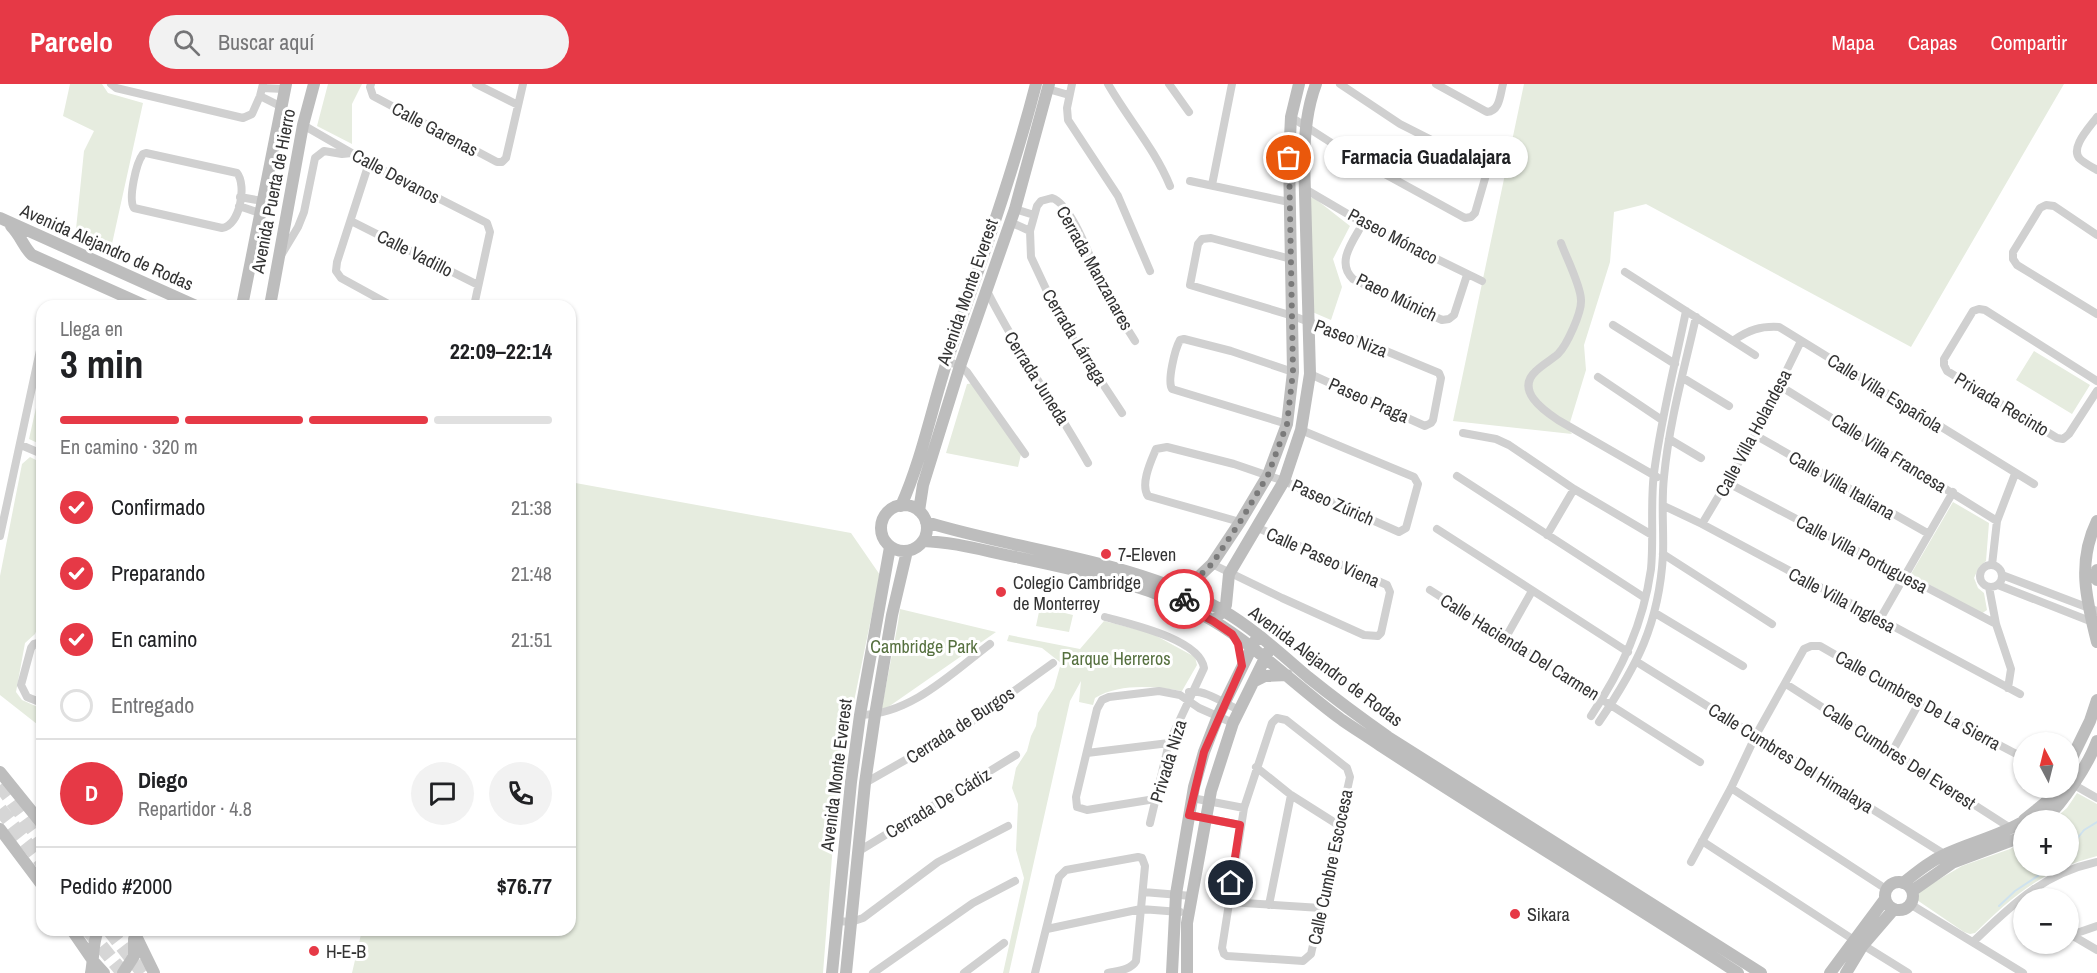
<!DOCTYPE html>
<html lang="es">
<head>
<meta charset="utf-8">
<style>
  body { margin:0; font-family:"Archivo Narrow",sans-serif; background:#f2f2f2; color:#202124; height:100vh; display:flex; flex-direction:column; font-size:22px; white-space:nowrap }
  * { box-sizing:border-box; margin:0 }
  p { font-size:20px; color:#757577 }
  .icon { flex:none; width:33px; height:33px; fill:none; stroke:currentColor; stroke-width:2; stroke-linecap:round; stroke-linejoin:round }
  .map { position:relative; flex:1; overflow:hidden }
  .panel { position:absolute; left:36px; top:216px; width:540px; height:636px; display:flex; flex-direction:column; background:#fff; border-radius:18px; box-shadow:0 2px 4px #0004 }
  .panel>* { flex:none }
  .needle { width:39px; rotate:353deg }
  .controls { position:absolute; left:2013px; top:648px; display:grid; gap:12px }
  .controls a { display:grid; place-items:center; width:66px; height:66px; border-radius:50%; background:#fff; box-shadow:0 2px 4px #0004; font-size:30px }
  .pin { position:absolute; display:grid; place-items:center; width:51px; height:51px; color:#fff; margin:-26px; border:3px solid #fff; border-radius:50%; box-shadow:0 2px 6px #0007 }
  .courier { position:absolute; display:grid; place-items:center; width:60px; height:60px; margin:-30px; border:4px solid #e63946; border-radius:50%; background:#fff; color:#222; box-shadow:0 2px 8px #0007 }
  .bubble { position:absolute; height:42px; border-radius:21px; background:#fff; box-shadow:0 2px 4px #0004; font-size:20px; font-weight:800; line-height:42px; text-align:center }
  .summary em { font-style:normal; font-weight:800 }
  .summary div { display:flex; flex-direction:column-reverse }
  .summary { display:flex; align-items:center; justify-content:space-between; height:102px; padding:0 24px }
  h1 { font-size:39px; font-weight:800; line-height:45px }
  .bar { display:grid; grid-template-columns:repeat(4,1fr); gap:9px 6px; align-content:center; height:72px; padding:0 24px }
  .bar i { height:8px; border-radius:4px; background:#e0e0e0 }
  .bar .selected { background:#e63946 }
  .bar p { grid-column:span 4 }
  .line { display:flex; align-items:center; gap:15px; padding:0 24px; border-top:2px solid #e0e0e0 }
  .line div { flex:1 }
  .round { display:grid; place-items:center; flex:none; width:63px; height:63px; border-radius:32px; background:#f2f2f2 }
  ol { padding:0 24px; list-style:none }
  li { display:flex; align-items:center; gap:18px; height:66px }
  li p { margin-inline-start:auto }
  li .icon { padding:6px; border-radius:50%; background:#e63946; color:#fff; stroke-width:4 }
  li:last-child { color:#757577 }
  li i { width:33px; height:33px; border:3px solid #e0e0e0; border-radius:50% }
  header { display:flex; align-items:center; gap:36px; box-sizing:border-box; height:84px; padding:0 30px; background:#e63946; color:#fff }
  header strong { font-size:28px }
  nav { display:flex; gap:33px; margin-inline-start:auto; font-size:21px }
  .search { width:420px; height:54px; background:#f2f2f2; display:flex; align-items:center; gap:15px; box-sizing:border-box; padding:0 21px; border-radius:33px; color:#757577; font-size:22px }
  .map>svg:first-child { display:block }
  .green { fill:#e6ecdf }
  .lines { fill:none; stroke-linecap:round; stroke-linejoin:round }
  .stream { stroke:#cfe2ee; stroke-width:2 }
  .primary-tunnel { stroke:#d6d6d6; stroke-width:14; stroke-dasharray:14 7; stroke-linecap:butt }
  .street { stroke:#d0d0d0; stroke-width:8 }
  .secondary { stroke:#bdbdbd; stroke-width:12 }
  .done { stroke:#7a7a7a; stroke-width:6; stroke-dasharray:0 10.8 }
  .route { stroke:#e63946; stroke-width:8 }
  .poi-dot { fill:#e63946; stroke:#fff; stroke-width:2 }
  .labels { text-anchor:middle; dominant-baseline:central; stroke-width:6; stroke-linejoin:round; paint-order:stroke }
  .street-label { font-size:18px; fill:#333; stroke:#fff }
  .poi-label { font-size:18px; fill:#333; stroke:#fff; text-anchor:start }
  .park-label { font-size:18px; fill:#56703f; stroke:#fff }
</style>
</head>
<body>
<header>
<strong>Parcelo</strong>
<div class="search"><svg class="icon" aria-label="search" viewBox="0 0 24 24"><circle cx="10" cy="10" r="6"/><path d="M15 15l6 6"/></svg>Buscar aquí</div>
<nav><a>Mapa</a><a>Capas</a><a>Compartir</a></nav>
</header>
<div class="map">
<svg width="2097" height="889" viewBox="0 0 2097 889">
  <rect width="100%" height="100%" fill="#fff"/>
  <path class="green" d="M70,0H102L108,9L143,19L110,169L75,155L84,67L94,47L63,32Z
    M328,0H362L352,20V60L317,42Z
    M1524,0H2064L1911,263L1646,120L1614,128L1610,178L1584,261L1586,286L1568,345L1572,350L1453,337Z
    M1313,113L1350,142L1333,175L1342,203L1331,236L1310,227L1306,117Z
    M2034,267L2090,301L2072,330L2016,296Z
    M42,297V361L29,355Z
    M975,299L1022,366L1018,383L946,369L967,300Z
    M30,373L42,379V533L35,550L25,559L16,608L22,616L42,625V644L0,611V492L22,380Z
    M570,398L851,449L880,491L838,695L823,889H352L362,846H570Z
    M1953,418L1989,439L1986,477L1979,483L1974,494L1978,504L1984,509L1987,526L1981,530L1911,490Z
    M1040,523L1073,531L1069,548L1036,542Z
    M900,525L996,548L881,628L898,539Z
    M1104,537L1151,549L1195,573L1197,581L1182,607C1155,602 1119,599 1095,614L1093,621L1079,618L1081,597L1070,617L1009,889H1003L1024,794L1016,766L1018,720L1012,704L1016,684L1027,667L1031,652L1036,642L1038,629L1054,604L1061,579L1042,564L1007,557L1009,551L1080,565Z
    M2077,709L2097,720V772C2044,786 2013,811 1975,849L1970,850L1964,848L1917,816L1919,807L1962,782L2010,765L2023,758L2024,782H2068V736H2053L2067,724Z"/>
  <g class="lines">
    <path class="stream" d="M2068,766L2084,746L2097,738
      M1999,822L2015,807L2053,782"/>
    <path class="primary-tunnel" d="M0,701L42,758
      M0,725L42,779
      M88,846L123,889
      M109,846L143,889"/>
    <path class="street" d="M111,0L116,4L243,34L252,30L260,12L263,0
      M371,0L370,3L373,12L497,78H502L506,74L523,0
      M476,0L518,21
      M1072,0L1067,24L1068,36L1118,112L1150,187
      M1108,0C1128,35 1155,65 1170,102
      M1169,0L1189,28
      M1436,0L1487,28C1500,27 1500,11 1503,0
      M262,4L284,5
      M1048,5L1069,11
      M260,12L280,22
      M1291,33L1352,72L1465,134L1471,133L1475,129L1486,91V85L1481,81L1400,40L1340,0
      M2097,33C2090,43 2069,64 2080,75C2084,79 2092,83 2097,86
      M303,41L369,79L487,139L490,148L474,222
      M146,69L237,89C247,101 240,142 222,144L134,124C128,115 136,79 143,70Z
      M369,79L337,178L336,187L341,194L392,222
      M1190,97L1289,118
      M1212,101L1232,0
      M1305,105L1363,139L1482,197
      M240,113L262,117
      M239,122L260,129
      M1015,125L1034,131
      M351,137L478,201
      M1010,138L1030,147
      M1363,139C1354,156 1335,178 1353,195L1442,236L1449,235L1454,231L1467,191
      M2097,151L2054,122L2046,121L2040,124L2013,168V175L2017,181L2097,230
      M1561,159C1566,173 1581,202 1581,216C1582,228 1567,261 1558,270C1551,276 1542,281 1536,287C1515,306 1543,326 1558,336L1657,393
      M280,173L298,143L304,128L315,74L324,67L342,70L352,69
      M1291,175L1211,154L1202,155L1198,160L1190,201L1293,232L1369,260L1439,289L1441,294L1433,336L1431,339L1425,342L1310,290
      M1625,188L1755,271
      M987,207C1017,267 1055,321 1088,379
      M1613,241L1675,280
      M1734,256C1749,246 1760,242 1779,243L2034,400
      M947,277L960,282L967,288L1025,370
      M1598,293L1662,336
      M1683,294L1729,322
      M2097,297L1985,226L1979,225L1973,227L1944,275V281L1947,287L2057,354L2063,355L2069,350L2097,307
      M1780,302L1997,437
      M1122,329L1060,235L1031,173L1030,147L1037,122L1041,117L1052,114C1074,121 1095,188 1106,209C1115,226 1125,241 1135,257
      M1287,340L1172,305C1167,297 1175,265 1180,256L1184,255L1231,267L1293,288
      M1463,349L1496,355L1509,361L1574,405L1652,451
      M1755,351L1929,450
      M1669,355L1701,374
      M21,361L42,370
      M1457,392L1645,514
      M1728,399L1996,540
      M1664,422L1702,440L2020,610
      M1240,438L1148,412C1140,400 1151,377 1156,365L1167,363L1234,380L1284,397L1399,448L1406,444L1418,400L1414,393L1301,346
      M1702,440L1755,351L1801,257
      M1437,445L1628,568
      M1547,451L1574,405
      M0,452L42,257
      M1663,470L1772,540
      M1212,480L1282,514L1364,551L1378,552L1381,549L1390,508L1387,501L1256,443
      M1980 492a11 11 0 1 1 22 0a11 11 0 1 1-22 0Z
      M1992,481L1997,437L2015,390
      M2002,491L2097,527
      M1998,501L2095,539
      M1989,503L1996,540L2011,585L2008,604
      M1430,506L1700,678
      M1655,529L1743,582
      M1105,533C1130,540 1200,555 1204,584L1169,659L1150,739
      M1880,535L1953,408
      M1506,553L1532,507
      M42,558L34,560L31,564L21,601L27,613L42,619
      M1637,578L1944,770
      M1786,600L2012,745
      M1189,608C1205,605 1225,620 1239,626
      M860,631C910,631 952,589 990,560
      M1591,632C1622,585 1643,541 1651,485C1654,453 1650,420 1654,389C1661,334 1675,281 1686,227
      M1277,634L1286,636L1347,684L1350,693L1311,870L1303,877L1227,872L1224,870L1222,864L1244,724L1272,639Z
      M1599,638C1637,582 1659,540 1663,471C1664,445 1661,419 1664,393C1669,339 1684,286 1696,233
      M1892,668L1919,619
      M1087,669L1169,659
      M1256,683L1291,711L1340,742
      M2069,698L2097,714
      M865,699L967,641L1053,579
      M1731,704L1886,805
      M1192,714L1244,724
      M1155,715L1087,726L1077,723L1076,713L1097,625L1102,616L1109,613L1159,607L1180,611L1199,624L1233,639
      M1189,731L1240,741
      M1702,757L1854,856
      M859,767L1016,671
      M1691,778L1731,704L1756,651L1804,565L1811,562H1820L1919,619L2024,674
      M1143,808L1192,812
      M1228,818L1321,824
      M1910,820L2023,889
      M1269,821L1291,711
      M838,837L851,838L863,834L938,778L1008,742
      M1047,845L1141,825L1180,828
      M2068,849L2097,866
      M2071,851L2097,842
      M1973,858C2012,821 2042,790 2097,778
      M1863,861L1908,889
      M873,889L973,819L1015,797
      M964,889L1004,859
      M1035,889L1059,793L1066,786L1138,773L1142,774L1145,782L1136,877C1131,886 1117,887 1108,889"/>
    <path class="secondary" d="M0,134L196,222
      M11,142C21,152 24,164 32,171L146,222
      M242,222L286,0
      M270,222L303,41L314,0
      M881 444a23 23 0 1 1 46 0a23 23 0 1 1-46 0Z
      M901,422C922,375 932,323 948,274C979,183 1012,93 1036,0
      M919,427L923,401L960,282L1015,125L1049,0
      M2097,437C2077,478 2086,515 2097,558
      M926,438C1024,468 1131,475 1222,526C1253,544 1281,570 1308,593C1334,614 1361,634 1388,653L1761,889
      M923,457C955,458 985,467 1016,473C1084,488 1151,500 1212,536C1259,564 1298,604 1342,636C1355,645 1368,653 1381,662C1499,739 1620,812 1738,889
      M2097,486V496
      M1184,516L1191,500L1212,480L1240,438L1268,391L1287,340L1293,288L1289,74L1291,33L1299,0
      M1219,531L1226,521L1229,490L1284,397L1301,346L1310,290L1304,73C1305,48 1307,24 1316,0
      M1253,598L1265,592L1287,591
      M2068,682L2090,637L2097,616
      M0,688L42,740
      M2024,736L2045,719L2057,704
      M2044,736C2063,719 2088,681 2097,657
      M0,745L42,801
      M1885 812a14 14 0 1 1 28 0a14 14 0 1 1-28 0Z
      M1903,799C1917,788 1930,777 1946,770C1971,758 2000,752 2024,737
      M1912,807L1952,779L2024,752
      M72,846L94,878L104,889
      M133,846L154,889
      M91,889C94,874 92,861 98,846
      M123,889L134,872V855
      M832,889L851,698L860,631L890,463
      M846,889L865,699L875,631L892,531L907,467
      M1172,889L1176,810L1194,703L1204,668L1218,632L1255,557
      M1187,889V839L1211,707L1233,639L1268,568
      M1830,889L1885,815
      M1846,889L1863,861L1894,825"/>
  </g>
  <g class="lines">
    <path class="done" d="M1184,515L1191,500L1212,480L1240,438L1268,391L1287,340L1293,288L1289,74"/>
    <path class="route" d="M1184,515L1182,521L1213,537L1232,550L1238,560L1242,582L1204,668L1189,731L1240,741L1231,799"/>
  </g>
  <g class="poi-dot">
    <circle cx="1106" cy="470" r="6"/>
    <circle cx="1001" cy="508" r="6"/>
    <circle cx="1515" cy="830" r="6"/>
    <circle cx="314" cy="867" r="6"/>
  </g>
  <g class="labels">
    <g class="street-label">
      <text transform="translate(435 45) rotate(28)">Calle Garenas</text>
      <text transform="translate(396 92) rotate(28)">Calle Devanos</text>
      <text transform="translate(273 107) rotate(-79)">Avenida Puerta de Hierro</text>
      <text transform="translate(1393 152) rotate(28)">Paseo Mónaco</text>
      <text transform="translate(107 163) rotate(24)">Avenida Alejandro de Rodas</text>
      <text transform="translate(415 169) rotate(27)">Calle Vadillo</text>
      <text transform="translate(1095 184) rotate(61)">Cerrada Manzanares</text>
      <text transform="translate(967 208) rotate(-71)">Avenida Monte Everest</text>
      <text transform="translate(1397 213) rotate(26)">Paeo Múnich</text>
      <text transform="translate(1075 253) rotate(59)">Cerrada Lárraga</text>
      <text transform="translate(1351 254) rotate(21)">Paseo Niza</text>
      <text transform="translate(1037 294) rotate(58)">Cerrada Juneda</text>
      <text transform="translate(1885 309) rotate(32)">Calle Villa Española</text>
      <text transform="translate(1369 316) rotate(24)">Paseo Praga</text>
      <text transform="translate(2002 320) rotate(31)">Privada Recinto</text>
      <text transform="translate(1753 349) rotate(-62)">Calle Villa Holandesa</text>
      <text transform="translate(1889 369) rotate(32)">Calle Villa Francesa</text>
      <text transform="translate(1842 401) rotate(30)">Calle Villa Italiana</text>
      <text transform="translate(1333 418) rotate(24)">Paseo Zúrich</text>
      <text transform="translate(1862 470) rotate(28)">Calle Villa Portuguesa</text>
      <text transform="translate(1323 473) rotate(24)">Calle Paseo Viena</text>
      <text transform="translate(1842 516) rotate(28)">Calle Villa Inglesa</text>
      <text transform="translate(1520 563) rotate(32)">Calle Hacienda Del Carmen</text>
      <text transform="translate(1326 582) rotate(37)">Avenida Alejandro de Rodas</text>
      <text transform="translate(1918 616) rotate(29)">Calle Cumbres De La Sierra</text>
      <text transform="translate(960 641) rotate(-33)">Cerrada de Burgos</text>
      <text transform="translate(1899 672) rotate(33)">Calle Cumbres Del Everest</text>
      <text transform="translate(1791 674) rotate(32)">Calle Cumbres Del Himalaya</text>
      <text transform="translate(1168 677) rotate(-73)">Privada Niza</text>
      <text transform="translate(836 691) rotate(-83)">Avenida Monte Everest</text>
      <text transform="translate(938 719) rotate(-31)">Cerrada De Cádiz</text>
      <text transform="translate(1330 783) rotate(-78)">Calle Cumbre Escocesa</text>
    </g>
    <g class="poi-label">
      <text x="1118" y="470">7-Eleven</text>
      <text x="1013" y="498">Colegio Cambridge<tspan x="1013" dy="21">de Monterrey</tspan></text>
      <text x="1527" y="830">Sikara</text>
      <text x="326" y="867">H-E-B</text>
    </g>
    <g class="park-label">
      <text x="924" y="562">Cambridge Park</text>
      <text x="1116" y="574">Parque Herreros</text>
    </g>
  </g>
</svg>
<div class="controls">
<a><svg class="needle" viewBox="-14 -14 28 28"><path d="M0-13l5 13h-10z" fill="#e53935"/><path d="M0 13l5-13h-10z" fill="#757577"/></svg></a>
<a>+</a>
<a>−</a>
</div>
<div class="pin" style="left:1289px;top:74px;background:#ea580c"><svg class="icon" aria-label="bag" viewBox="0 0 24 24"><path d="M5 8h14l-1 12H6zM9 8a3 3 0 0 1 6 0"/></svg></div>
<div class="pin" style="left:1231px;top:799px;background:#1f2937"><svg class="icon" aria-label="home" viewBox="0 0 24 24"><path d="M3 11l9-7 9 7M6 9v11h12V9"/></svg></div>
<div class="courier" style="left:1184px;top:515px"><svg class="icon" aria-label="bike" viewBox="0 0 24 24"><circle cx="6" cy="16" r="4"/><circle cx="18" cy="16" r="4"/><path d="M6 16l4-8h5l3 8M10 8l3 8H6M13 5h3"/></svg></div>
<div class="bubble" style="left:1324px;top:52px;width:204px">Farmacia Guadalajara</div>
<section class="panel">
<div class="summary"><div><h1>3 min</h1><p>Llega en</p></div><em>22:09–22:14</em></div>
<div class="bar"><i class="selected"></i><i class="selected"></i><i class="selected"></i><i></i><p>En camino · 320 m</p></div>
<ol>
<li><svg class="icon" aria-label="check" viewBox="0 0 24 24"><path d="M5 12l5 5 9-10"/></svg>Confirmado<p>21:38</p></li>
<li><svg class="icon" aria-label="check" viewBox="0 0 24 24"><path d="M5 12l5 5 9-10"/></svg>Preparando<p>21:48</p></li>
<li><svg class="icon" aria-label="check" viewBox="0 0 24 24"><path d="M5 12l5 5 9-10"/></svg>En camino<p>21:51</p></li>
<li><i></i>Entregado</li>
</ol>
<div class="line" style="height:108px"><b class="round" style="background:#e63946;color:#fff">D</b><div><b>Diego</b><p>Repartidor · 4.8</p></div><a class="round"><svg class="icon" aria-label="chat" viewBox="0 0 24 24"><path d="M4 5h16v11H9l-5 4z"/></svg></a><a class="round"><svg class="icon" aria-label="phone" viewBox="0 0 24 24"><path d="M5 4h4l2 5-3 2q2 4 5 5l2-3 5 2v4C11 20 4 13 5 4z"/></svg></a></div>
<div class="line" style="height:78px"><div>Pedido #2000</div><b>$76.77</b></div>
</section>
</div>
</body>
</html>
